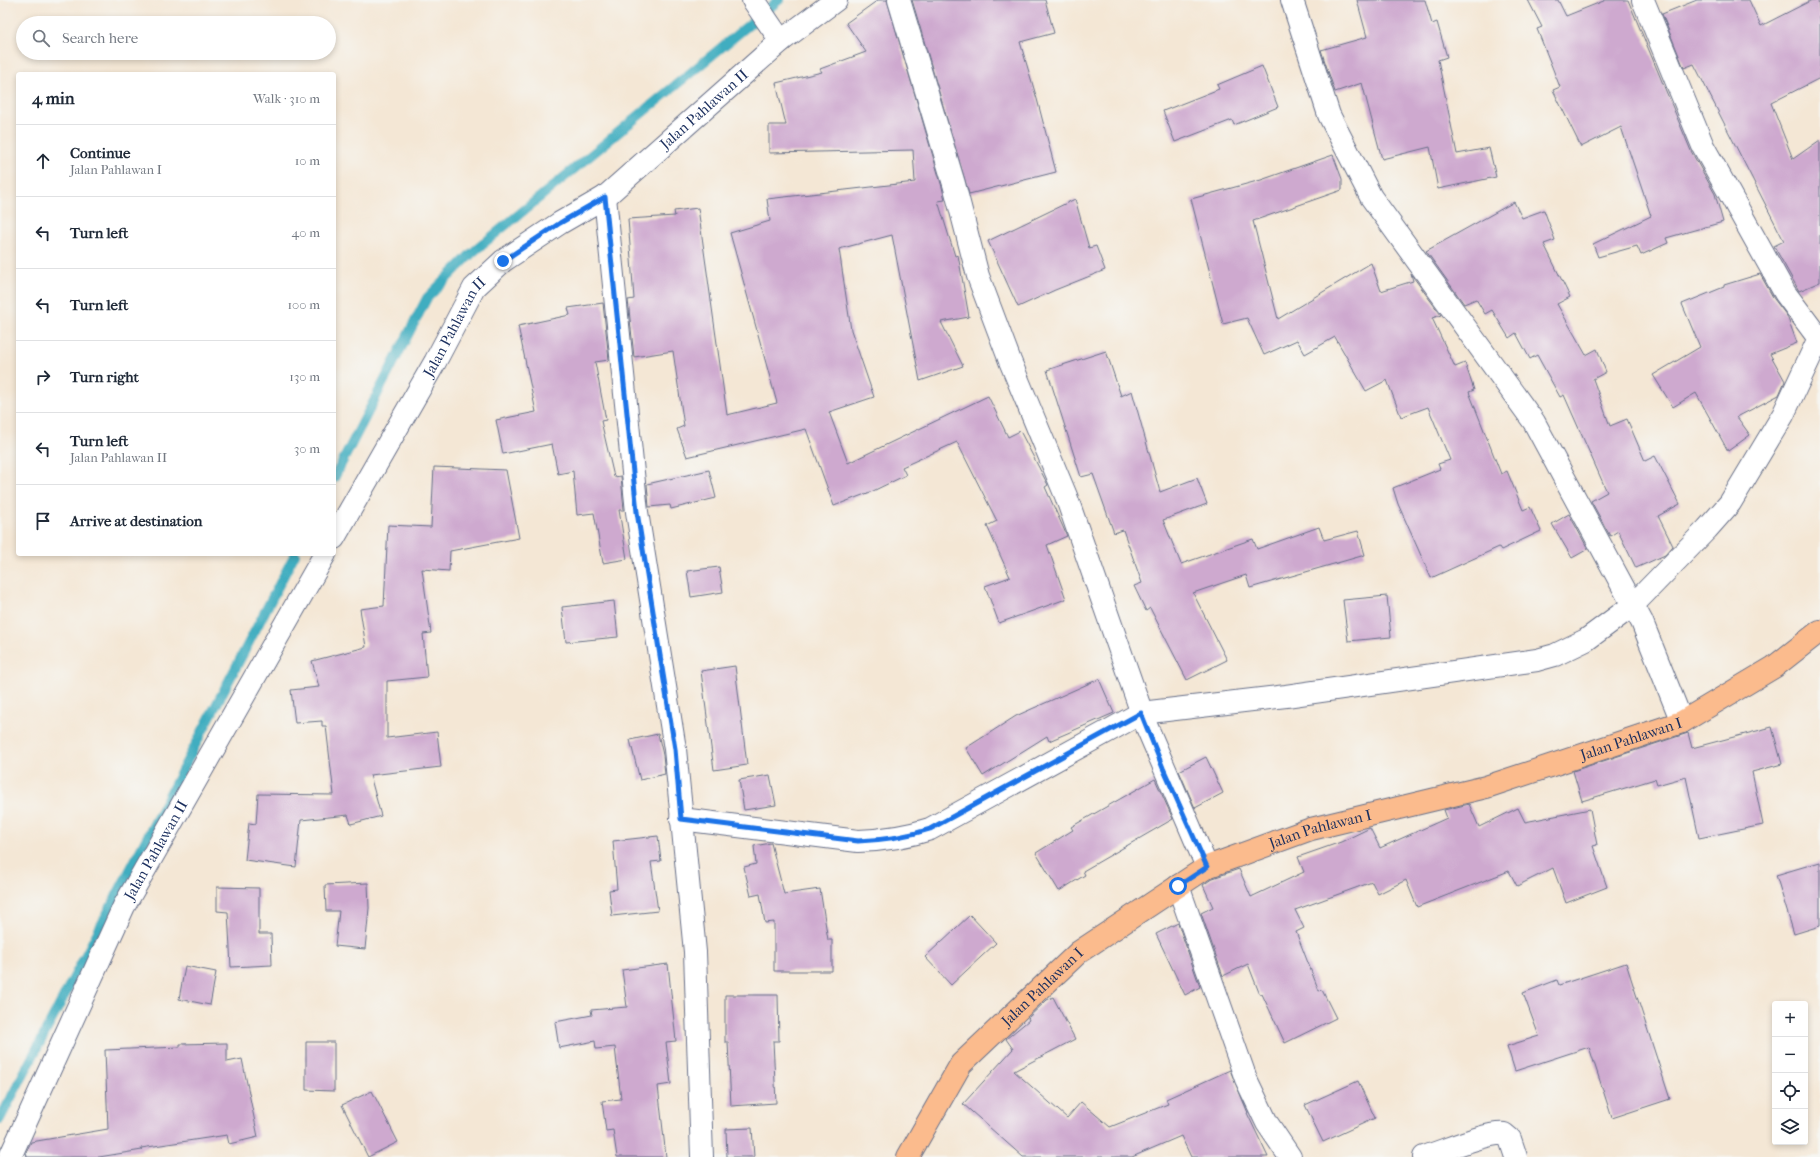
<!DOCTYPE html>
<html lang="en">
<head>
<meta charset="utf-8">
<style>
	body { margin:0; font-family:"IM FELL French Canon",serif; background:#f2f2f3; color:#1f2937 }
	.controls { position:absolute; right:12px; bottom:12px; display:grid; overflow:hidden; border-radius:4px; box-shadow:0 2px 6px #0003 }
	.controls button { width:36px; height:36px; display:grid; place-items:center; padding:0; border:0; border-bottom:1px solid #e0e1e3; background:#fff; color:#1f2937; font:20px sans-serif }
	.stop { position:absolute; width:12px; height:12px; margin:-9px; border:3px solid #1a73e8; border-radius:50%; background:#fff }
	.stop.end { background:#1a73e8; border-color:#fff; box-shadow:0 1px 4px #0008 }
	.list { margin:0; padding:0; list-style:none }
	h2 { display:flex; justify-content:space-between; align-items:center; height:52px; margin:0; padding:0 16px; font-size:17px }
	h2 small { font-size:13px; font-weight:400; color:#747a83 }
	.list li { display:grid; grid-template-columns:26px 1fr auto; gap:12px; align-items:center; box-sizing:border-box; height:72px; padding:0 16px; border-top:1px solid #e0e1e3 }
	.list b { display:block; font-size:15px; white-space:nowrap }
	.list p { margin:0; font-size:13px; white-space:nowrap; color:#747a83 }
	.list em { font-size:13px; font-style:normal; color:#747a83 }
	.icon { flex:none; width:22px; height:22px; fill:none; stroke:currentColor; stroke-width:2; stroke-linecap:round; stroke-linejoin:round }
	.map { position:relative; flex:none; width:1820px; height:1157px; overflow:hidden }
	.search { position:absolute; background:#fff; box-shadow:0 2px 6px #0003; left:16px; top:16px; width:320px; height:44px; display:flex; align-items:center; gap:10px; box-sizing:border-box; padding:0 14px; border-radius:22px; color:#747a83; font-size:15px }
	.panel { position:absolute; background:#fff; box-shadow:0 2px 6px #0003; left:16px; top:72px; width:320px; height:484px; border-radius:4px }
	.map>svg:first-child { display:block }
</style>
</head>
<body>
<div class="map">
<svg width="1820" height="1157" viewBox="0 0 1820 1157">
	<rect width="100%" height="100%" fill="#f6f6f2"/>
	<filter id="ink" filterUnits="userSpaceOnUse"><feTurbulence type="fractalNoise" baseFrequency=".025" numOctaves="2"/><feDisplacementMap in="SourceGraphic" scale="8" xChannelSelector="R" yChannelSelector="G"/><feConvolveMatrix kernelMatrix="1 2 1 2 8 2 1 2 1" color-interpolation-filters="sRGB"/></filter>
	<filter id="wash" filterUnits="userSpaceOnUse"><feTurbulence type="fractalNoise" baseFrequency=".012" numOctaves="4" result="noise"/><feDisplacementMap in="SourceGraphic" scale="16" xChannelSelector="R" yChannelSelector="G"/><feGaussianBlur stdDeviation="0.9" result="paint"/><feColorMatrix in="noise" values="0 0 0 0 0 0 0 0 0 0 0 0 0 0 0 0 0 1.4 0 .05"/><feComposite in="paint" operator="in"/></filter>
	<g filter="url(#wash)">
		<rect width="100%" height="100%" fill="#f4e7d5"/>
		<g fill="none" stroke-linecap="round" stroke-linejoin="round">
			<path stroke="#41adc0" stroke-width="10" d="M 334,478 L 427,298 L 472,253 L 779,0
				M 0,1119 L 295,554"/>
		</g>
		<g id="blocks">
			<path fill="#cea9cf" d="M 878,0 L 887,0 L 942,187 L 945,200 L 938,201 L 955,256 L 958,255 L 969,317 L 941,322 L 963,366 L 920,381 L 892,235 L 839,249 L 851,330 L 874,397 L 829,412 L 848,463 L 988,396 L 1008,437 L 1020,431 L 1048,485 L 1045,487 L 1067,536 L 1047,545 L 1066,599 L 999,623 L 985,586 L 1010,577 L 987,526 L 997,521 L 957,442 L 902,467 L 906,475 L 873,491 L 834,506 L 806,429 L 687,457 L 677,429 L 684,426 L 673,351 L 634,357 L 628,300 L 634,299 L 628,219 L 675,216 L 674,211 L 698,208 L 727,415 L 777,403 L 730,233 L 770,221 L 767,199 L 915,182 L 913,150 L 769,153 L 769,125 L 786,125 L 776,83 L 822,72 L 820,69 L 866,52 L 846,23 Z
				M 912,0 L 1045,0 L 1054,33 L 1020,42 L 1037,99 L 1056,172 L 969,194 Z
				M 1357,0 L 1425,0 L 1432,24 L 1437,22 L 1447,57 L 1438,60 L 1457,154 L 1489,148 L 1496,177 L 1438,189 L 1430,147 L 1382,159 L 1362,83 L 1335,92 L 1321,50 L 1367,37 Z
				M 1528,0 L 1558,0 L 1566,16 L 1606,0 L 1628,0 L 1691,151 L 1715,194 L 1723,222 L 1666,238 L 1668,243 L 1641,255 L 1637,246 L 1598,257 L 1593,244 L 1651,216 L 1621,127 L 1581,147 L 1553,90 L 1560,87 L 1537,29 L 1542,27 Z
				M 1697,0 L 1749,0 L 1761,26 L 1812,0 L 1818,0 L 1820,17 L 1820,78 L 1771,103 L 1793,159 L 1820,140 L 1820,282 L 1799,291 L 1774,246 L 1784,241 L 1694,64 L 1684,68 L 1662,14 Z
				M 1262,66 L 1278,107 L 1234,125 L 1232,120 L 1175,142 L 1163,111 L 1219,89 L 1217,85 Z
				M 1333,155 L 1342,179 L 1342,190 L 1253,221 L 1278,319 L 1371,263 L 1381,291 L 1413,281 L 1411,274 L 1441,315 L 1432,318 L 1455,367 L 1465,363 L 1474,390 L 1469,392 L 1501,474 L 1507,471 L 1523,510 L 1530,507 L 1541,531 L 1501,550 L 1499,547 L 1431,578 L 1398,504 L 1393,488 L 1440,469 L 1438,464 L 1450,460 L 1428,407 L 1401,417 L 1387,380 L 1366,391 L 1335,337 L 1305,354 L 1297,340 L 1264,355 L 1247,318 L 1223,324 L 1191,199 L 1261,180 Z
				M 1075,199 L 1089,248 L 1096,246 L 1105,270 L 1055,290 L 1018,307 L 988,241 Z
				M 1514,202 L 1522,218 L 1544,210 L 1555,240 L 1544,244 L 1570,297 L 1557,304 L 1586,355 L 1597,349 L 1606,372 L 1593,379 L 1610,426 L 1627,419 L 1645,461 L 1655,456 L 1680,504 L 1658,516 L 1673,546 L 1665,555 L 1636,568 L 1618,531 L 1610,536 L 1591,501 L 1607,492 L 1564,395 L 1560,397 L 1537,355 L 1530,359 L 1516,333 L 1509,338 L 1492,310 L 1485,314 L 1476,299 L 1464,304 L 1426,251 Z
				M 1760,274 L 1774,299 L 1787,316 L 1797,343 L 1770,354 L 1785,381 L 1779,395 L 1737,417 L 1750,435 L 1728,451 L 1696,393 L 1673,407 L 1653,375 L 1700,347 L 1682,304 L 1724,287 L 1724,285 Z
				M 603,303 L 609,360 L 595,362 L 606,420 L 601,421 L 614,477 L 621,476 L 624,510 L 619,510 L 627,559 L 603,563 L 594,513 L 577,515 L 573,471 L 558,474 L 552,444 L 503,454 L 496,420 L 536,412 L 518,326 L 570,315 L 568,308 Z
				M 1106,351 L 1121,396 L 1132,391 L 1160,492 L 1197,478 L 1207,504 L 1163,520 L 1181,564 L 1253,539 L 1257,549 L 1319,527 L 1324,540 L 1358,531 L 1365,555 L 1250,588 L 1246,575 L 1193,593 L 1227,660 L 1187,680 L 1150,608 L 1146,611 L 1134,586 L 1142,583 L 1123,530 L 1114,533 L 1093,474 L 1081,477 L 1047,370 Z
				M 434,467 L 506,470 L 519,538 L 450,551 L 449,571 L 422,569 L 431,633 L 423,634 L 427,677 L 387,681 L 387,738 L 437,732 L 441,767 L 370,775 L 381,816 L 351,824 L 348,815 L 301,820 L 296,867 L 245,860 L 249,823 L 256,824 L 258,794 L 334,795 L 326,726 L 322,726 L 322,721 L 295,723 L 291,690 L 319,687 L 312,661 L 366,647 L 360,609 L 384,606 L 388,525 L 431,527 Z
				M 709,470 L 716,498 L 671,509 L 670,505 L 649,507 L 647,484 Z
				M 1569,514 L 1588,549 L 1572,558 L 1552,524 Z
				M 719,567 L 723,592 L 691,597 L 687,571 Z
				M 1387,596 L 1391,637 L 1348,641 L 1343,600 Z
				M 614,601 L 618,637 L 566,642 L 562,607 Z
				M 735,666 L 747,765 L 714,770 L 701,671 Z
				M 1099,679 L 1114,713 L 1049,741 L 1047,736 L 983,776 L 966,748 L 1016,716 Z
				M 1772,727 L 1782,764 L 1752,772 L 1763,825 L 1699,838 L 1686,777 L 1657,785 L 1655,779 L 1582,801 L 1573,771 L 1688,733 L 1692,748 Z
				M 658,734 L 663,755 L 665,774 L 640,780 L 630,740 Z
				M 1206,757 L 1223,793 L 1195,808 L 1179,771 Z
				M 770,775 L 776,805 L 744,810 L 739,780 Z
				M 1155,779 L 1173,819 L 1083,871 L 1085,875 L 1059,891 L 1036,853 L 1073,830 L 1071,827 Z
				M 1469,804 L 1479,827 L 1518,808 L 1525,822 L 1590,809 L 1597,845 L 1593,846 L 1607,887 L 1566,903 L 1553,868 L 1517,886 L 1509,871 L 1417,907 L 1406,880 L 1378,894 L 1372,882 L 1295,910 L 1304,928 L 1296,932 L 1319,991 L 1322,990 L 1336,1018 L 1285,1043 L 1262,994 L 1260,995 L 1248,964 L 1223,976 L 1201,913 L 1213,907 L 1203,885 L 1213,878 L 1239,869 L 1251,897 L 1304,872 L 1298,857 L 1341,842 L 1370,828 L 1380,848 L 1447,818 L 1444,810 Z
				M 658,836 L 661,861 L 651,862 L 658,911 L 612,916 L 609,890 L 617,889 L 613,841 Z
				M 771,843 L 784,894 L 820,889 L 828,940 L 832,940 L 832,971 L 774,971 L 774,922 L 765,923 L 760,894 L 751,896 L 744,867 L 756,864 L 754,846 Z
				M 1820,862 L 1820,926 L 1794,934 L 1776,875 Z
				M 368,883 L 369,908 L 365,949 L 335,946 L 339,911 L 326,911 L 325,885 Z
				M 217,887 L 259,888 L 259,934 L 271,934 L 272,965 L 231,967 L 228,912 L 217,911 Z
				M 970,915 L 996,943 L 951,985 L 925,957 Z
				M 1178,923 L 1200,987 L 1185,995 L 1156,934 Z
				M 1626,963 L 1670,1099 L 1612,1118 L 1589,1047 L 1515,1071 L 1507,1046 L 1539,1036 L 1523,993 L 1557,980 L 1559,985 Z
				M 668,964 L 676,1041 L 666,1042 L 671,1084 L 658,1086 L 666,1157 L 617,1157 L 613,1130 L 606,1131 L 602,1101 L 621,1099 L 615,1047 L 596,1049 L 595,1041 L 559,1048 L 555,1022 L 592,1015 L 591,1010 L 627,1007 L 622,970 Z
				M 185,966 L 216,972 L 210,1005 L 179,999 Z
				M 725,995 L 778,995 L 779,1041 L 773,1041 L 776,1103 L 731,1106 L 728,1042 L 725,1042 Z
				M 1053,997 L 1075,1039 L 1014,1071 L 1067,1118 L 1081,1102 L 1110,1127 L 1168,1104 L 1166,1099 L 1230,1070 L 1248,1113 L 1247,1113 L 1268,1157 L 1191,1157 L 1181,1136 L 1132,1157 L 1023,1157 L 963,1104 L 1013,1049 L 1006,1039 L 1029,1020 L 1028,1018 L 1047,1000 Z
				M 306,1042 L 334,1042 L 334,1091 L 306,1090 Z
				M 227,1043 L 227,1062 L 242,1059 L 258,1137 L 229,1144 L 227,1135 L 141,1148 L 142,1150 L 99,1157 L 27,1157 L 26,1152 L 31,1142 L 108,1129 L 105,1050 L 180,1047 L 180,1044 Z
				M 1358,1081 L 1375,1118 L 1323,1142 L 1305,1105 Z
				M 372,1091 L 398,1142 L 368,1157 L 342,1105 Z
				M 752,1128 L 754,1157 L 727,1157 L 726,1129 Z"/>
		</g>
	</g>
	<g filter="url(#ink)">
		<use href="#blocks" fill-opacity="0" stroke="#676f88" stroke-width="1"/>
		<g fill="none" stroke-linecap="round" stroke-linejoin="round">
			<defs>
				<g id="minor">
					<path d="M 753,0 L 781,41"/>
					<path d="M 899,0 L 954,184 L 978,276 L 1010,361 L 1066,496 L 1146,725 L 1207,867"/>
					<path d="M 1292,0 L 1329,115 L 1371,197 L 1534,422 L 1642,622 L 1682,722"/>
					<path d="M 1643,0 L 1703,146 L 1785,293 L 1820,340"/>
					<path d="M 605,197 L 637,512 L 675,749 L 695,952 L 702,1157"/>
					<path id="s1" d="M 334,538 L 435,362 L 474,288 L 503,261 L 560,223 L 605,197 L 781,41 L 836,0"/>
					<path d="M 681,819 L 858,841 C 884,840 906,837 930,829 L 1141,713 L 1286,696 L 1537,660 L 1555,655 L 1586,640 L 1632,606 L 1707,529 L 1730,503 L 1783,415 L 1820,336"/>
					<path d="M 1178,886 L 1246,1079 L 1267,1123 L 1290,1157"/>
					<path id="s2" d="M 10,1157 L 124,906 L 325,554"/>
					<path d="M 1424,1157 C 1443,1151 1487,1132 1504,1134 L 1510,1139 L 1516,1157"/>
				</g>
				<g id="major">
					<path id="s3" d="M 908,1157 L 961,1064 L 1079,952 L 1207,867 L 1311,829 L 1486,787 L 1682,722 L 1774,667 L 1820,631"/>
				</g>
			</defs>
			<use href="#minor" stroke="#676f88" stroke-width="24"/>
			<use href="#major" stroke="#676f88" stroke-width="24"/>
			<use href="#minor" stroke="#fff" stroke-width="22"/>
			<use href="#major" stroke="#fbbb8d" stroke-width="22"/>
		</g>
	</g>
	<g fill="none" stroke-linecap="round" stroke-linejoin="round" filter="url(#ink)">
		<path stroke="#1a73e8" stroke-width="5" d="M 503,261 L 560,223 L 605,197 L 637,512 L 675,749 L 681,819 L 858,841 C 884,840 906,837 930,829 L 1141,713 L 1163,768 L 1207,867 L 1178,886"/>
	</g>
	<g text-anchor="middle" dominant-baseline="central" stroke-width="3" stroke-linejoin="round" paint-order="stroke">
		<g font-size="15" fill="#1b2f5e" stroke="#f6f6f2">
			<text stroke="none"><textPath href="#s1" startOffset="579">Jalan Pahlawan II</textPath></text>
			<text stroke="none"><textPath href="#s1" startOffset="243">Jalan Pahlawan II</textPath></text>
			<text stroke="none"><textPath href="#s3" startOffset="867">Jalan Pahlawan I</textPath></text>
			<text stroke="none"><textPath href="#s3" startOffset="543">Jalan Pahlawan I</textPath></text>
			<text stroke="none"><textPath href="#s2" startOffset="340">Jalan Pahlawan II</textPath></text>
			<text stroke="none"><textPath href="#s3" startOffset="219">Jalan Pahlawan I</textPath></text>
		</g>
	</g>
</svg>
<div class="controls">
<button>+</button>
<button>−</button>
<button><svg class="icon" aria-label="locate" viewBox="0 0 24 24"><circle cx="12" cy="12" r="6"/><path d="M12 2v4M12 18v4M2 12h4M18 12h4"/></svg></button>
<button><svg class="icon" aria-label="layers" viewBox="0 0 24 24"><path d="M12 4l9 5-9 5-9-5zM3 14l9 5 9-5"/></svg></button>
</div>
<div class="stop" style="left:1178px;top:886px"></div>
<div class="stop end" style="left:503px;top:261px"></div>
<div class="search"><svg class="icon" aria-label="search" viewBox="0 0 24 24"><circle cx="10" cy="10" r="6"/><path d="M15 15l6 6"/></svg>Search here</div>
<section class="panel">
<h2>4 min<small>Walk · 310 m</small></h2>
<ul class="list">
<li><svg class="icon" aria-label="ahead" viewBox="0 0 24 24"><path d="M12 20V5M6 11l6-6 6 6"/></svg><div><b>Continue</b><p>Jalan Pahlawan I</p></div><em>10 m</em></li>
<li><svg class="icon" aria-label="left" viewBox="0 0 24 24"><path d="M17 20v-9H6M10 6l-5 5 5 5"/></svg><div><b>Turn left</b></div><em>40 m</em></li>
<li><svg class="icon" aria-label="left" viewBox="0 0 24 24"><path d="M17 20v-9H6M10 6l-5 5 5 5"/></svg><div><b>Turn left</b></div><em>100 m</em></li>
<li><svg class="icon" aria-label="right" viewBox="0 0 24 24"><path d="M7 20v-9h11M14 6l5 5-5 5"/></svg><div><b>Turn right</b></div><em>130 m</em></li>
<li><svg class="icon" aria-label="left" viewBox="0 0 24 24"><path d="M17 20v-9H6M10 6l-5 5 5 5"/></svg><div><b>Turn left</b><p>Jalan Pahlawan II</p></div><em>30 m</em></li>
<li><svg class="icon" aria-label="arrive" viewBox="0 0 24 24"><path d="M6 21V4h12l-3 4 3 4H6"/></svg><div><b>Arrive at destination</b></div></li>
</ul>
</section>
</div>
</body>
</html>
